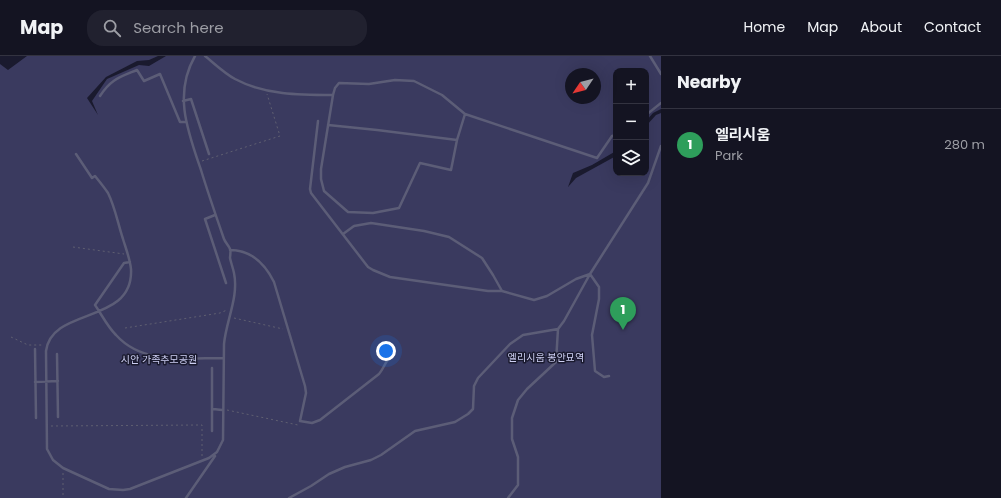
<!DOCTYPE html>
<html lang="en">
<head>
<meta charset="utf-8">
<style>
	body { margin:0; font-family:Poppins,"Noto Sans KR",sans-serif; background:#21212f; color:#f1f3f6 }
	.controls { position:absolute; right:12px; top:12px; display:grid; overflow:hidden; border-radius:8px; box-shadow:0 4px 16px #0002 }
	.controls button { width:36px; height:36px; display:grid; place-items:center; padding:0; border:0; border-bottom:1px solid #333340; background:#141422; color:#f1f3f6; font:20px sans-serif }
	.compass { position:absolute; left:565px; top:12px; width:36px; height:36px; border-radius:50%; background:#141422; box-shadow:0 4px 16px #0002; rotate:235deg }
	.you { position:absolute; left:386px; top:295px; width:14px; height:14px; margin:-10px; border:3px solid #fff; border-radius:50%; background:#1a73e8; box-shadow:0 0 0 6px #1a73e833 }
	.badge { display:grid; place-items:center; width:26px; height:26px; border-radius:50%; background:#b45309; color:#fff; font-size:13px; font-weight:700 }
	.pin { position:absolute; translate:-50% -33px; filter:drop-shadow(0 1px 2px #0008) }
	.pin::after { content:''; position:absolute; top:21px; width:14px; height:12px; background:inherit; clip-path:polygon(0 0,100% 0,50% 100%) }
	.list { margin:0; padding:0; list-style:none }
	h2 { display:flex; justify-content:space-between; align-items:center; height:52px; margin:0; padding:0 16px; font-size:17px }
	h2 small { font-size:13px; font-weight:400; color:#9d9ea5 }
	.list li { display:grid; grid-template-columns:26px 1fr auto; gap:12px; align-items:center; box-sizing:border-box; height:72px; padding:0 16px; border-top:1px solid #333340 }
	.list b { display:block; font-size:15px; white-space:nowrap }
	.list p { margin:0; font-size:13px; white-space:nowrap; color:#9d9ea5 }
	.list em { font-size:13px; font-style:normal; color:#9d9ea5 }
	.icon { flex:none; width:22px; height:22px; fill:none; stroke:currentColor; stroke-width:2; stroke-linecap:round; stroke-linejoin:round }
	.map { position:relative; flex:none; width:661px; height:442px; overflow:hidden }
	header { display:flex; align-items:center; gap:24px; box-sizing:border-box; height:56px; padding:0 20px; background:#141422; border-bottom:1px solid #333340 }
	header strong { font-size:19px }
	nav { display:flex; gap:22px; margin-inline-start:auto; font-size:14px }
	.search { width:280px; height:36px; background:#21212f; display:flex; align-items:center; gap:10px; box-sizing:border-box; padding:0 14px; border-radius:16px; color:#9d9ea5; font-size:15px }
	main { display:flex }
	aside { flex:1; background:#141422 }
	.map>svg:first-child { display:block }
</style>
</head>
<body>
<header>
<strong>Map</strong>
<div class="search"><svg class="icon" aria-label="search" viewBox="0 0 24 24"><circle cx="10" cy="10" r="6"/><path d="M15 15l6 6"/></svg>Search here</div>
<nav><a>Home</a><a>Map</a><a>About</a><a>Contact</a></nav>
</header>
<main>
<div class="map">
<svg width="661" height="442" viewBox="0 0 661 442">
	<rect width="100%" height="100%" fill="#1a1a2e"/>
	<path fill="#3a3a5f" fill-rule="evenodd" d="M 27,0 L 158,0 L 149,4 L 137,5 L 106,21 L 87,42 L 98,59 L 92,45 L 107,23 L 139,9 L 149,10 L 166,0 L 661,0 L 661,53 L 653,57 L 646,65 L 646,15 L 616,15 L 616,95 L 592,109 L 573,117 L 568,131 L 576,122 L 616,100 L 616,117 L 646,117 L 646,70 L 656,59 L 661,57 L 661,442 L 0,442 L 0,8 L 8,14 ZM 571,18 L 595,18 L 595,42 L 571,42 Z"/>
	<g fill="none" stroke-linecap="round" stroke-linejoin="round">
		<path stroke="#5f5f71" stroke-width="1" stroke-dasharray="2 3" stroke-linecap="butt" d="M 202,105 L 280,80 L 267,38
			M 73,191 L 124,198
			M 234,262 L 283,273
			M 125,272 L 220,257 L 227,254
			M 11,281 L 28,289 L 44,289
			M 227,354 L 298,369
			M 51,370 L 202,369 L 202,401
			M 63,417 L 63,442"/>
		<path stroke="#5c5d77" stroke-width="2.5" d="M 205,0 C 215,8 224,17 235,23 C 265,39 299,39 333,39
			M 650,0 L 661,18
			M 100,40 C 111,23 120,21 137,14 L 144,25 L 160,18 L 180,66 L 186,66
			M 183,45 L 191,43 L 209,98
			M 465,58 L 442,39 L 414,25 L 395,24 L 369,28 L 339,27 L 335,32 L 333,39 L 321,113 L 321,123 L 324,135 L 348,156 L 373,157 L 399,152 L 420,107 L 451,114 L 457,84 L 465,58 L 597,102 L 612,80 L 616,79
			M 646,59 L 661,47
			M 318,65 L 310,133 L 311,137 L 368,211 L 373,214 L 390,221 L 488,235 L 502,235 L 534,244 L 547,240 L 576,223 L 590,218 L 599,231 L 599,243 L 592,279 L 595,315 L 604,321 L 609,320
			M 328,69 L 377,74 L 457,84
			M 76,98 L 92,122 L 95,120 C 99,125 104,131 108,137 C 115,151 118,168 123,183 C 126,193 130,203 131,213 C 134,269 52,250 46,295 L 47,393 L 53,404 L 63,412 L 109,433 L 123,434 L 130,433 L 209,402 L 217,396 L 223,384 L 224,288 C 226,265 239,241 234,217 C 233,212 231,207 230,202 C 230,200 231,196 230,193 C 229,190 225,186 224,183 C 216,160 208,137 201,114 C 188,76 173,38 195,0
			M 215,159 L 205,163 L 226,227
			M 343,178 L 354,170 L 371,167 L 424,175 L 449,181 L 482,202 L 493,219 L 502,235
			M 230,194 C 251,194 265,208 274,226 L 305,330 L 306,337 L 300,365 L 312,367 L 320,364 L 379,318 C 385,311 385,304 393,299
			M 130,206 L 124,207 L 95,249 C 102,259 107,270 116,279 C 143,309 186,302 223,302
			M 35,293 L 36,362
			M 57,298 L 58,361
			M 35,326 L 58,325
			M 213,353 L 222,354
			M 212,375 L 212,312
			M 186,442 L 215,400
			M 289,442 L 311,430 L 329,418 L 345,411 L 371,404 L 381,399 L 415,375 L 455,366 L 468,358 L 473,353 L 474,330 L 478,322 L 510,288 L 523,279 L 558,273 L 564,265 L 590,218 L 648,127 L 661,90
			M 508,442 L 518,429 L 518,401 L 512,383 L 512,362 L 518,344 L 527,333 L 556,306 L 558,273"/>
	</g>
	<g text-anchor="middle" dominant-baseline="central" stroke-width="3" stroke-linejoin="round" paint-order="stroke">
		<g font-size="10" fill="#cdcff2" stroke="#1a1a2e">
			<text x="546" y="301">엘리시움 봉안묘역</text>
			<text x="159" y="303">시안 가족추모공원</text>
		</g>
	</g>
</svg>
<div class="controls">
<button>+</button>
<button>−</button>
<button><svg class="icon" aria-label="layers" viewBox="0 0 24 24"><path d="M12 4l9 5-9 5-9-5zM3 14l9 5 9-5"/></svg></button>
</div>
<svg class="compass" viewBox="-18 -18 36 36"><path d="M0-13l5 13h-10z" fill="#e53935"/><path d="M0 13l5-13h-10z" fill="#9d9ea5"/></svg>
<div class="you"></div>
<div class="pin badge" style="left:623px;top:274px;background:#2e9e5b">1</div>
</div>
<aside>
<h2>Nearby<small></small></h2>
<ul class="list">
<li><span class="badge" style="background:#2e9e5b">1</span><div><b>엘리시움</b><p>Park</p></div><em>280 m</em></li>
</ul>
</aside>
</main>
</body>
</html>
